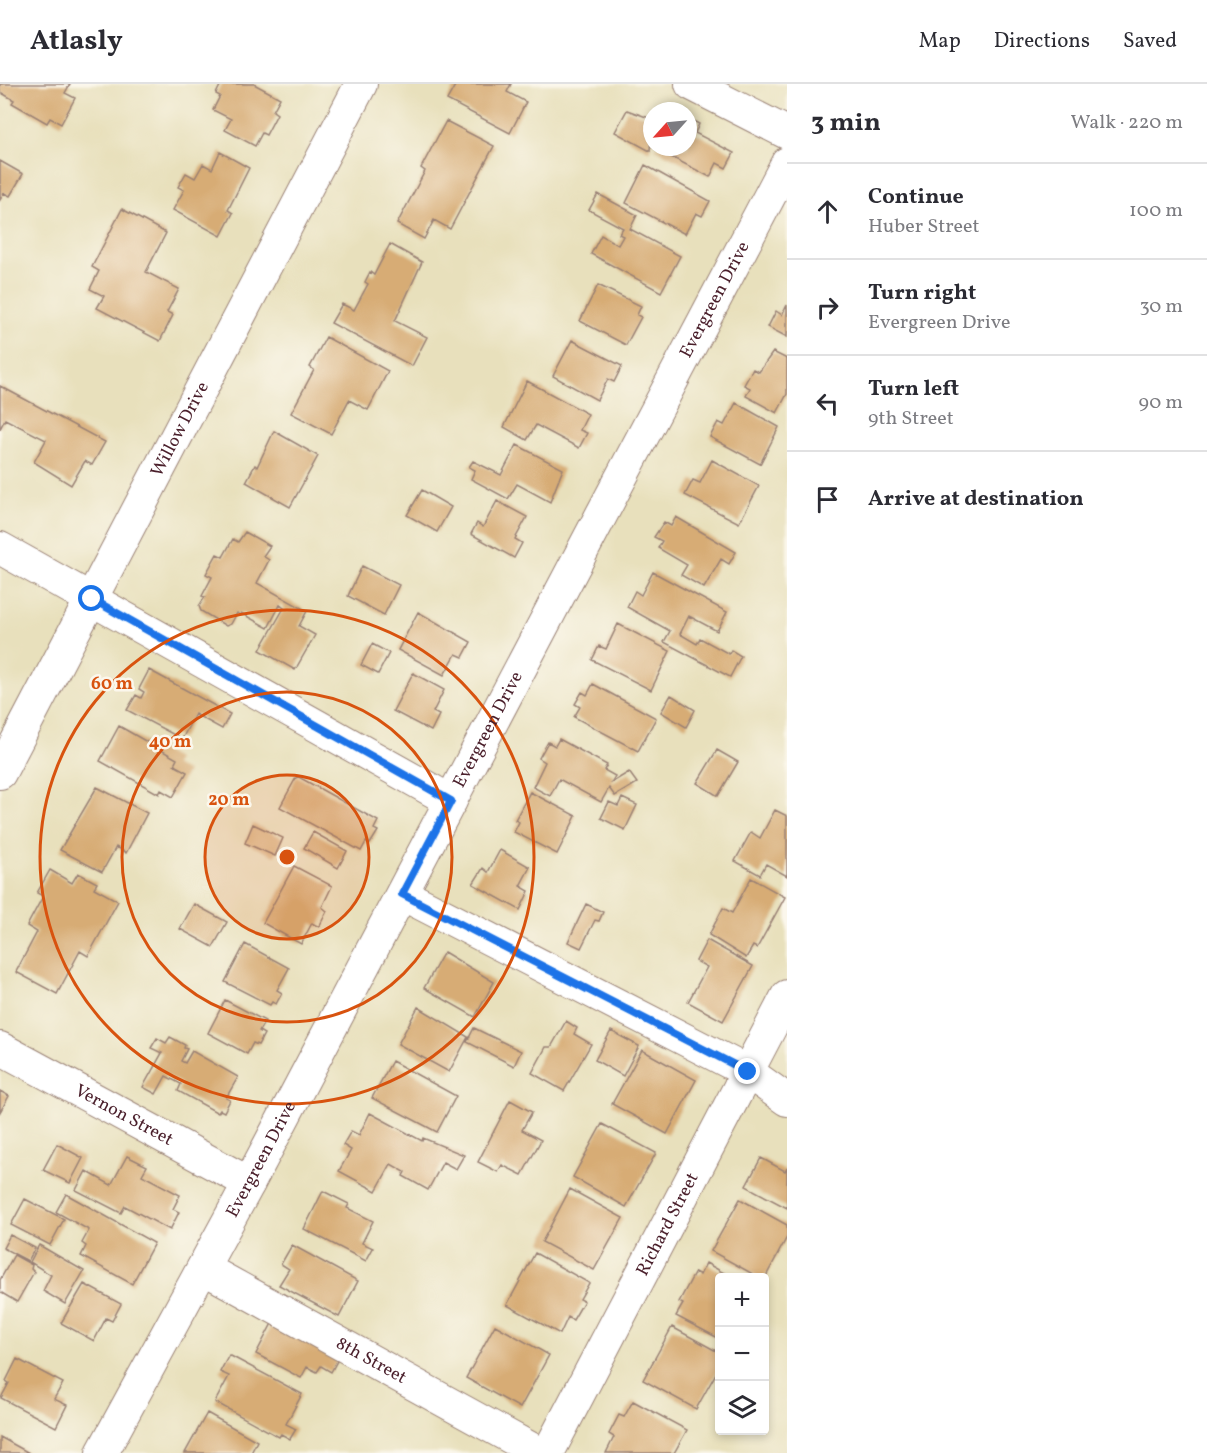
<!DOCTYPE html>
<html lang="en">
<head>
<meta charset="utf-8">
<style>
	body { margin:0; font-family:Vollkorn,serif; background:#f2f2f3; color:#2b2b33 }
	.controls { position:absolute; right:18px; bottom:18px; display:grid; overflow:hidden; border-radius:6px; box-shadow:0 3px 9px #0003 }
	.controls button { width:54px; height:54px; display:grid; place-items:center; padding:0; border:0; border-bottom:2px solid #e1e1e2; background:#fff; color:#2b2b33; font:30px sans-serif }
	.compass { position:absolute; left:643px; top:18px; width:54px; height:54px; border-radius:50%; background:#fff; box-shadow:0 3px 9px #0003; rotate:243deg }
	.stop { position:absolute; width:18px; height:18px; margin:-14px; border:4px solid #1a73e8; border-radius:50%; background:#fff }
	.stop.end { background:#1a73e8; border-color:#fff; box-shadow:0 2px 6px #0008 }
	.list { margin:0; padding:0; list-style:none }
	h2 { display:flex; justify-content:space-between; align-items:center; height:78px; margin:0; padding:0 24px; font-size:26px }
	h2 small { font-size:20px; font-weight:400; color:#7c7c81 }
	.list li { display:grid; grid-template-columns:39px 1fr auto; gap:18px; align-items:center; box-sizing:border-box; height:96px; padding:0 24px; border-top:2px solid #e1e1e2 }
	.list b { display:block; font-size:22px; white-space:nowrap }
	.list p { margin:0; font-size:20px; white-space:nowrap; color:#7c7c81 }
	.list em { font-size:20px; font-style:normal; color:#7c7c81 }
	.icon { flex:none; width:33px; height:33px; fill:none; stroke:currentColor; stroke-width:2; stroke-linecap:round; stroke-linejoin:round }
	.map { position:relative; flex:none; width:787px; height:1369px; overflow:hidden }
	header { display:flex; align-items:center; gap:36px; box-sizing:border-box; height:84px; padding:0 30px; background:#fff; border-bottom:2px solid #e1e1e2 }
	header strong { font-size:28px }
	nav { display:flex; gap:33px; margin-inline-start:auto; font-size:21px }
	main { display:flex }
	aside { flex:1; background:#fff }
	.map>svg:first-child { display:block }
</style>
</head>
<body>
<header>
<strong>Atlasly</strong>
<nav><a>Map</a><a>Directions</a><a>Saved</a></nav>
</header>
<main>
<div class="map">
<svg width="787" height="1369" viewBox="0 0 787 1369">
	<rect width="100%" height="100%" fill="#fbf7ec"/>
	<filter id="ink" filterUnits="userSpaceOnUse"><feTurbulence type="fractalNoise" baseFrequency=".0167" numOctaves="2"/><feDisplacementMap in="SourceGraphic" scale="12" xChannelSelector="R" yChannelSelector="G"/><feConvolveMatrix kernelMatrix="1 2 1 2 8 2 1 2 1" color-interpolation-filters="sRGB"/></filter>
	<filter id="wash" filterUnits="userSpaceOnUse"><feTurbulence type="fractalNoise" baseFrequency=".008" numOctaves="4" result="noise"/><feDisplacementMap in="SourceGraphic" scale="24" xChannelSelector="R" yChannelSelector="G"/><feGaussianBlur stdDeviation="1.35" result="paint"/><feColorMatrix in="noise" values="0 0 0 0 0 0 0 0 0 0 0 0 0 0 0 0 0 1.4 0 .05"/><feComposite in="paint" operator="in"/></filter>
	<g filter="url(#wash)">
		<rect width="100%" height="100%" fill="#e8e0bc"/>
		<g id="blocks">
			<path fill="#d7ac74" d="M 0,0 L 70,0 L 65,9 L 75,14 L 61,40 L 50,34 L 47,39 L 12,19 L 14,16 L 0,8 Z
				M 221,0 L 254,0 L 280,14 L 273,27 L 277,30 L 266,51 L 262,49 L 255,62 L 225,46 L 231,35 L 213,26 L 220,12 L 216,10 Z
				M 456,0 L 511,0 L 507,8 L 526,18 L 510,49 L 447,16 Z
				M 627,26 L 652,35 L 650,67 L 615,48 Z
				M 688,34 L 699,40 L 695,49 L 734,69 L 726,84 L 717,79 L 710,93 L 652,63 L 688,63 Z
				M 446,37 L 494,62 L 450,145 L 434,136 L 424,155 L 397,140 L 425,87 L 421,84 Z
				M 220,68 L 249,84 L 228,126 L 233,129 L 221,152 L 173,126 L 184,106 L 178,103 L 186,89 L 195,94 L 203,80 L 212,85 Z
				M 0,77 L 23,90 L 10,112 L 4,109 L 0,116 Z
				M 645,81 L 710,117 L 702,132 L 696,129 L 685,150 L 626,119 Z
				M 598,110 L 637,131 L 630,145 L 680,172 L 661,208 L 591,170 L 601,151 L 618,161 L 623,152 L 619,150 L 623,144 L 589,126 Z
				M 122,125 L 166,149 L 146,188 L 179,205 L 167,228 L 173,231 L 160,257 L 97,224 L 104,212 L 90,205 L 99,187 L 92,183 Z
				M 390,160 L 422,178 L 395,237 L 427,253 L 412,282 L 331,239 L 342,220 L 354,226 L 368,200 L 365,198 L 370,188 L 374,191 Z
				M 598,201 L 641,222 L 637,231 L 641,233 L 626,261 L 580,237 Z
				M 787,221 L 787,253 L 768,243 L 776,227 L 782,231 Z
				M 326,253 L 388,287 L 368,326 L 349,316 L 331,350 L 291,329 L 314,286 L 310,283 Z
				M 572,256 L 622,282 L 614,298 L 608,295 L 597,316 L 553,292 Z
				M 773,268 L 787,275 L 787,310 L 777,329 L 746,312 L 750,304 L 744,301 L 753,285 L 759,288 Z
				M 527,297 L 588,330 L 580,346 L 587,349 L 579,364 L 536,341 L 527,356 L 504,343 Z
				M 0,302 L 105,358 L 92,381 L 85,377 L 71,401 L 34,378 L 46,356 L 5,335 L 0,345 Z
				M 736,319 L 779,343 L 760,380 L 710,353 L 718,338 L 724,341 Z
				M 274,347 L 318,372 L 290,423 L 246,398 L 255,381 L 257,383 Z
				M 517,361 L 563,385 L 550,418 L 517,400 L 508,415 L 471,395 L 475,386 L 469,383 L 473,377 L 501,391 Z
				M 712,376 L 759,402 L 739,439 L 685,411 L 693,396 L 700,399 Z
				M 422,406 L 451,423 L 437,448 L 407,431 Z
				M 497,417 L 527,433 L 515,455 L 522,459 L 514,474 L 471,450 L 477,439 L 483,443 Z
				M 676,433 L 736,468 L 729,480 L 721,475 L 704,504 L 681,491 L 687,481 L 658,464 L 662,457 L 654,453 L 664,438 L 671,442 Z
				M 245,448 L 270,462 L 263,472 L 269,476 L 257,499 L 307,527 L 299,542 L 315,551 L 295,586 L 260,566 L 284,524 L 280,521 L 268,544 L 241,529 L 240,531 L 237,529 L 231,540 L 226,542 L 201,527 L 199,522 L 205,513 L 202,512 L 212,493 L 206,490 L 217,470 L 223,473 L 233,455 L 238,458 Z
				M 362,482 L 399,501 L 384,531 L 348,512 Z
				M 653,488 L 727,528 L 717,547 L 689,532 L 680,550 L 697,560 L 700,554 L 729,570 L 731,566 L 741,572 L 730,593 L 664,558 L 670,547 L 627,523 L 635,507 L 641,511 Z
				M 418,528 L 471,558 L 463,573 L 456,570 L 444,591 L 398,566 Z
				M 618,540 L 670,567 L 651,606 L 592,576 L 599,562 L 606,565 Z
				M 372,560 L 389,569 L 378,590 L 361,581 Z
				M 149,586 L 230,630 L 222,645 L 195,630 L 182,655 L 127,626 L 136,611 L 141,614 L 144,608 L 139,605 Z
				M 413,589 L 444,606 L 433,628 L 439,631 L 431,647 L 393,627 Z
				M 593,600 L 656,634 L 638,667 L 574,633 L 580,623 L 575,620 L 582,608 L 587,611 Z
				M 671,611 L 695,626 L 686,643 L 661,628 Z
				M 119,642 L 177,675 L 174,681 L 187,688 L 173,713 L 161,706 L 159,710 L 100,677 Z
				M 559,655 L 607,681 L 604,686 L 615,692 L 611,699 L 629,688 L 637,699 L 615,712 L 609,704 L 601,718 L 559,695 L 550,712 L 533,703 L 545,678 L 539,674 L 548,658 L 555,662 Z
				M 717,666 L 738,678 L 718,712 L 697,699 Z
				M 297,692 L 378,737 L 374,745 L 378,747 L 370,760 L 366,758 L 361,767 L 280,723 Z
				M 97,703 L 147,729 L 126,769 L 116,763 L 102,788 L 60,766 Z
				M 530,708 L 576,732 L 557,770 L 514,748 L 519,738 L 515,736 Z
				M 622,714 L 637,721 L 625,746 L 601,734 L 609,718 L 618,722 Z
				M 775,726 L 787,732 L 787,792 L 766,780 L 760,791 L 735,777 L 751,748 L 760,754 Z
				M 253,740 L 283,754 L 275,772 L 245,759 Z
				M 313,748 L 347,767 L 338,784 L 304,764 Z
				M 500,766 L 530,783 L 520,802 L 529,807 L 520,826 L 473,800 L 483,784 L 488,788 Z
				M 294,782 L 332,802 L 322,823 L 327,827 L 319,843 L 312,839 L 301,860 L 263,839 Z
				M 50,786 L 72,799 L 78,789 L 97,799 L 94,804 L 118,817 L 88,872 L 80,867 L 57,910 L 16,888 L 37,848 L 27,842 L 43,812 L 37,809 Z
				M 751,794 L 785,813 L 757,864 L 753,862 L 746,874 L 709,851 L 723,824 L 732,829 Z
				M 194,820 L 227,838 L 213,863 L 180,845 Z
				M 586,820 L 603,828 L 599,837 L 595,836 L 581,864 L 568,858 Z
				M 707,856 L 753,882 L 723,937 L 688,918 L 707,883 L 696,877 Z
				M 245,860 L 289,884 L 277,906 L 282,909 L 276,920 L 272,918 L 270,921 L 225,898 Z
				M 444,868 L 494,898 L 475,933 L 424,904 Z
				M 225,916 L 265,937 L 259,947 L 264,950 L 258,961 L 253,959 L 247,970 L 208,949 Z
				M 418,923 L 468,953 L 449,988 L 398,960 Z
				M 566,937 L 577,944 L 574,950 L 591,960 L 564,1007 L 532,989 L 546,963 L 551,963 Z
				M 474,944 L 521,967 L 514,982 L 467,958 Z
				M 611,947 L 639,962 L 623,992 L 595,976 Z
				M 170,953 L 185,961 L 184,964 L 187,965 L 181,977 L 185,979 L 192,967 L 238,993 L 226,1014 L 230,1016 L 224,1028 L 220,1026 L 218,1029 L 178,1007 L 181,1000 L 166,992 L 156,1010 L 143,1003 L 162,969 L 151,964 L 157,954 L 166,959 Z
				M 642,966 L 696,996 L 667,1050 L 612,1020 Z
				M 392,977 L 456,1012 L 437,1048 L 372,1014 Z
				M 0,1007 L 9,1012 L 0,1028 Z
				M 510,1016 L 532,1028 L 522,1046 L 541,1056 L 522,1091 L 502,1081 L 498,1088 L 478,1078 Z
				M 370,1029 L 422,1057 L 423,1054 L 464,1071 L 456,1085 L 443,1078 L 428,1106 L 403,1092 L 405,1088 L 391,1080 L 376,1107 L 339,1087 L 351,1066 L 343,1061 L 351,1047 L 359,1051 Z
				M 602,1040 L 656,1069 L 626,1123 L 573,1093 Z
				M 57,1060 L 83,1074 L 70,1099 L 43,1086 Z
				M 127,1072 L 147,1082 L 142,1091 L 180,1111 L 173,1125 L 179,1128 L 170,1146 L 125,1122 L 121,1129 L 76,1106 L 86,1087 L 111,1101 Z
				M 761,1074 L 785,1087 L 787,1083 L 787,1124 L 746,1102 Z
				M 570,1105 L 623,1134 L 594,1186 L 542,1158 Z
				M 323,1107 L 349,1120 L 347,1124 L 373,1137 L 362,1159 L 373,1164 L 366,1177 L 304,1145 Z
				M 66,1110 L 154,1159 L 132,1200 L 81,1172 L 86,1162 L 82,1159 L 89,1146 L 56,1128 Z
				M 25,1115 L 64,1135 L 50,1161 L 11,1141 Z
				M 740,1115 L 787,1141 L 787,1153 L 765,1194 L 760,1194 L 711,1167 Z
				M 10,1151 L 35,1164 L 28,1177 L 3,1164 Z
				M 39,1161 L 84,1187 L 65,1220 L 43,1207 L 51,1191 L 30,1178 Z
				M 292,1161 L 358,1197 L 339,1233 L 279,1201 L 289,1185 L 281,1180 Z
				M 535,1169 L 589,1199 L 580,1215 L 584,1217 L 573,1236 L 568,1233 L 560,1250 L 507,1221 Z
				M 14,1171 L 32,1181 L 31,1185 L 34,1188 L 17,1218 L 0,1208 L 0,1196 Z
				M 706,1179 L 733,1194 L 720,1194 L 720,1255 L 676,1232 L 683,1220 L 679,1218 L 695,1188 L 700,1191 Z
				M 84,1200 L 121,1220 L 112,1237 L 106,1234 L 94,1257 L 61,1239 Z
				M 278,1228 L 344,1264 L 331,1288 L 321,1282 L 317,1288 L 307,1283 L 301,1294 L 256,1270 Z
				M 495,1241 L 549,1271 L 520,1324 L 466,1294 Z
				M 672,1243 L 720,1269 L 720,1282 L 696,1325 L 643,1296 Z
				M 229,1271 L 302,1310 L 286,1340 L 296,1345 L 290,1355 L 281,1350 L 279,1353 L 215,1318 L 229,1292 L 220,1288 Z
				M 17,1275 L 63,1299 L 54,1315 L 67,1321 L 56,1343 L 1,1314 L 9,1299 L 6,1297 Z
				M 633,1317 L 687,1346 L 674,1369 L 606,1369 L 614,1353 L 609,1350 L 619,1331 L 624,1333 Z
				M 207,1329 L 257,1357 L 251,1369 L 185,1369 Z
				M 0,1353 L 29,1369 L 0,1369 Z"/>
		</g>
	</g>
	<g filter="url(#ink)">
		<use href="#blocks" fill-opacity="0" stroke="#998074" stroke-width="1.5"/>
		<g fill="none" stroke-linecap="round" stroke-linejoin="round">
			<defs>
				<g id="minor">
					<path d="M 691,0 L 787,49"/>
					<path d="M 0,464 L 451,717"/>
					<path id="s1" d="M 0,689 L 361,0"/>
					<path d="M 402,810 L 748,988 L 787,1016"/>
					<path id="s2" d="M 0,964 L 249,1099"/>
					<path id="s3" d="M 203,1184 L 539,1369"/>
					<path id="s4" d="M 102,1369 L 249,1099 L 787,79"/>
					<path id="s5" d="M 548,1369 L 787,912"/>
				</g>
			</defs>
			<use href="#minor" stroke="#998074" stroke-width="34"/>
			<use href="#minor" stroke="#fff" stroke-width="32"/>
		</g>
	</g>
	<g fill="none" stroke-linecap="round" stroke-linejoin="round" filter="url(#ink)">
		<path stroke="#1a73e8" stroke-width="8" d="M 92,515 L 451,717 L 402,810 L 748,988"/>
	</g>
	<circle cx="287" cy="773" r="82" fill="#d8530f" fill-opacity=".12"/>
	<g fill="none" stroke="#d8530f" stroke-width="3">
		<circle cx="287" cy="773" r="82"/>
		<circle cx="287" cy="773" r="165"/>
		<circle cx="287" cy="773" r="247"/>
	</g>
	<g text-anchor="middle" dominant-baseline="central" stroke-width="5" stroke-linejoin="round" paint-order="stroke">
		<g font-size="18" fill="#4a1f2b" stroke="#fbf7ec">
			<text stroke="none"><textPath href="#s4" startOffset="1306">Evergreen Drive</textPath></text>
			<text stroke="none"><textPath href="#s1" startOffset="388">Willow Drive</textPath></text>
			<text stroke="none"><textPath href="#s4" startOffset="820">Evergreen Drive</textPath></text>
			<text stroke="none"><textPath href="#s2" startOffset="141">Vernon Street</textPath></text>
			<text stroke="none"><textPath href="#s4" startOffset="334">Evergreen Drive</textPath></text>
			<text stroke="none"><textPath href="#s5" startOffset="258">Richard Street</textPath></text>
			<text stroke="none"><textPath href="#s3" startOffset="192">8th Street</textPath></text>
		</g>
	</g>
	<circle cx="287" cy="773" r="9" fill="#d8530f" stroke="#fbf7ec" stroke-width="3"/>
	<g font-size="18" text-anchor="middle" font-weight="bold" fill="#d8530f" stroke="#fbf7ec" stroke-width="5" stroke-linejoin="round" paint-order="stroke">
		<text x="112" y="605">60 m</text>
		<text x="170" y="663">40 m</text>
		<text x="229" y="721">20 m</text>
	</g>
</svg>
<div class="controls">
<button>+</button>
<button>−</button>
<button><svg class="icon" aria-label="layers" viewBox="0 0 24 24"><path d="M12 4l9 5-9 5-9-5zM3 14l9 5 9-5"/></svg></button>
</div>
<svg class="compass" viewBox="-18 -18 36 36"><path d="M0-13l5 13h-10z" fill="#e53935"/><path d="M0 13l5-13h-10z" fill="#7c7c81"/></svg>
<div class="stop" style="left:92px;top:515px"></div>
<div class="stop end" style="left:748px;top:988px"></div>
</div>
<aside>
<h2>3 min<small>Walk · 220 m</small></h2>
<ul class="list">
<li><svg class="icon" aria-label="ahead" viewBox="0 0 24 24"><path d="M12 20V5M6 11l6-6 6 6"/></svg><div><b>Continue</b><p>Huber Street</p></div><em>100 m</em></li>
<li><svg class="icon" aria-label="right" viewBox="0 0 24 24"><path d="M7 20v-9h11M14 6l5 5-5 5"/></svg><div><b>Turn right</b><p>Evergreen Drive</p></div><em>30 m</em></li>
<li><svg class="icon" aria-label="left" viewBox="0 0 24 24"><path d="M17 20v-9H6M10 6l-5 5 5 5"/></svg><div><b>Turn left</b><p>9th Street</p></div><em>90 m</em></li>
<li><svg class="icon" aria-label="arrive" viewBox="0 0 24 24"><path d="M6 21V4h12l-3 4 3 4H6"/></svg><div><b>Arrive at destination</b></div></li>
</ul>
</aside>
</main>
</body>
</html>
